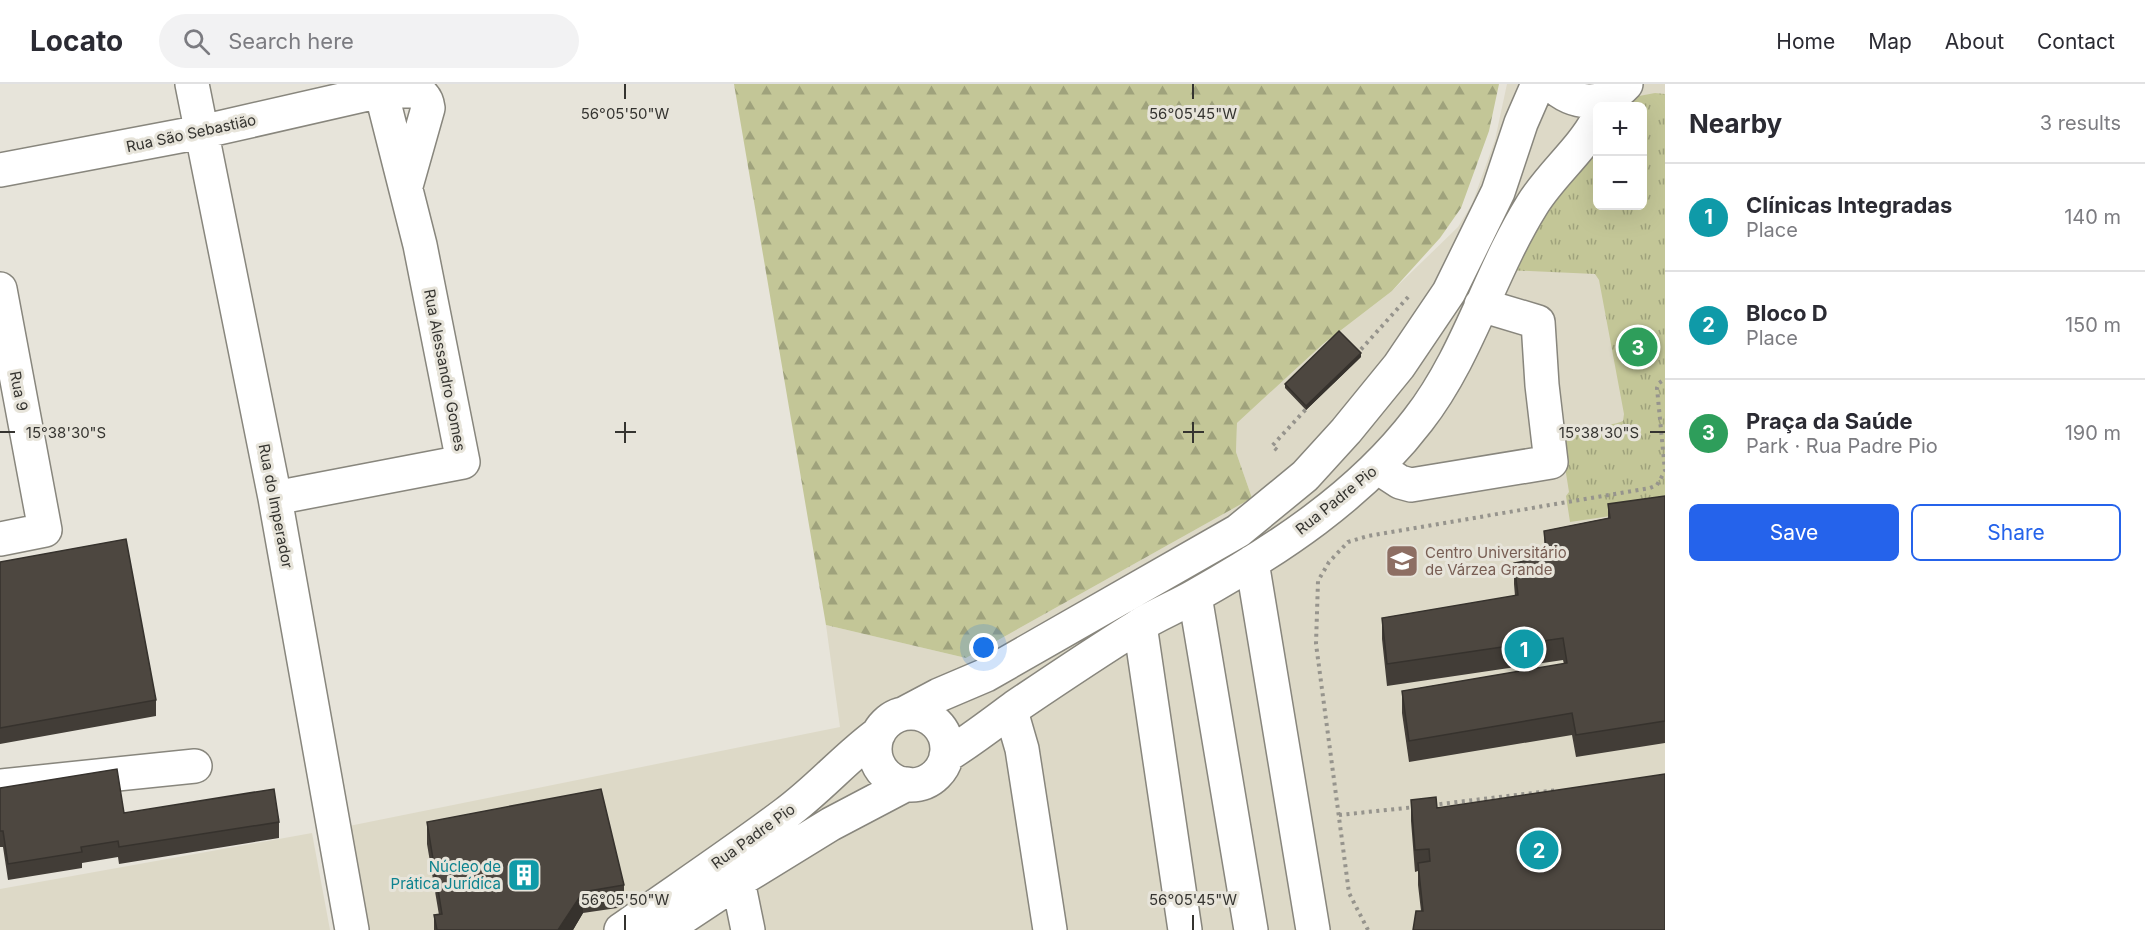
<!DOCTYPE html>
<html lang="en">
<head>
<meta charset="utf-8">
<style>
	body { margin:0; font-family:Inter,sans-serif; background:#f2f2f3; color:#2b2b33 }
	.controls { position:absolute; right:18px; top:18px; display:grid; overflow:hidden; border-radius:9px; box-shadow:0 6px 24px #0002 }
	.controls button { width:54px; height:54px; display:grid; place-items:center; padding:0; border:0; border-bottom:2px solid #e1e1e2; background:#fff; color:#2b2b33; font:30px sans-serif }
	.you { position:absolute; left:984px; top:564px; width:21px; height:21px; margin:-15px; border:4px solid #fff; border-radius:50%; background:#1a73e8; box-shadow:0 0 0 9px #1a73e833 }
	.badge { display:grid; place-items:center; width:39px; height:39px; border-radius:50%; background:#2563eb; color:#fff; font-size:20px; font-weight:700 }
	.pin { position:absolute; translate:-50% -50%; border:3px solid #fff; box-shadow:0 2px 6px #0006 }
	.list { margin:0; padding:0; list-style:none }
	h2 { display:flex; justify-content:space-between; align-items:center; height:78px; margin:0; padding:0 24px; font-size:26px }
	h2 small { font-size:20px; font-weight:400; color:#7c7c81 }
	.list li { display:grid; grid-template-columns:39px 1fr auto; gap:18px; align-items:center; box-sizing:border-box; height:108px; padding:0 24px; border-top:2px solid #e1e1e2 }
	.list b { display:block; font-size:22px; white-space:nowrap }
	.list p { margin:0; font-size:20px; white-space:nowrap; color:#7c7c81 }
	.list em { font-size:20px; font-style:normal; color:#7c7c81 }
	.actions { display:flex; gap:12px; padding:18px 24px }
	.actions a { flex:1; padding:14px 0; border:2px solid #2563eb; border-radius:9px; text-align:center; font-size:21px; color:#2563eb }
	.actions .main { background:#2563eb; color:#fff }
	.icon { flex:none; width:33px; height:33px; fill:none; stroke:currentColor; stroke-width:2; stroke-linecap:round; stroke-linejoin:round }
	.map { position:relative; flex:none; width:1665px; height:846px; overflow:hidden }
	header { display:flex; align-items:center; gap:36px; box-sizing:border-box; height:84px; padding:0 30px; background:#fff; border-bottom:2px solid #e1e1e2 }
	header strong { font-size:28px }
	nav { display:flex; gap:33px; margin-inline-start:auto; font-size:21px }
	.search { width:420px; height:54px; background:#f2f2f3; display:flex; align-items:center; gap:15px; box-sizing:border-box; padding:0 21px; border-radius:33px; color:#7c7c81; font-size:22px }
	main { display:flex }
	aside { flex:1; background:#fff }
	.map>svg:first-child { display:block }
</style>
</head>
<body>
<header>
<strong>Locato</strong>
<div class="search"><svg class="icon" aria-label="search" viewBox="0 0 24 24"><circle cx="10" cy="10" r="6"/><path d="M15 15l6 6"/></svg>Search here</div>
<nav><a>Home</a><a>Map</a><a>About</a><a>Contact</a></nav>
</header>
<main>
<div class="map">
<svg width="1665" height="846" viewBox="0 0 1665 846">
	<defs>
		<pattern id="grass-tufts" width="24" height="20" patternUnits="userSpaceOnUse" patternTransform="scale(1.5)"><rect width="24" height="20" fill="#c3c697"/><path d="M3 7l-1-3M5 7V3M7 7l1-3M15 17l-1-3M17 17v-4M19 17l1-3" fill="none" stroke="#9fa27c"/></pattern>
		<pattern id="forest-firs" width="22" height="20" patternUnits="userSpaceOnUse" patternTransform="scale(1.5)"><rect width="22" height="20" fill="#c3c697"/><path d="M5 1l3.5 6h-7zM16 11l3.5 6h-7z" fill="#9fa27c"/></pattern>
	</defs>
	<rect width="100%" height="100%" fill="#e7e4da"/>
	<path fill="#ddd9c7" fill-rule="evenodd" d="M 1507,0 L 1665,0 L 1665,846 L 370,846 L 349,742 L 840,643 L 826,541 L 966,574 L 1252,414 L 1236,368 L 1237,339 L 1323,260 L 1392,207 L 1458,143 L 1472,120 L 1495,56 ZM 1598,22 L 1642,22 L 1642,122 L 1598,122 Z
		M 312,749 L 330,846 L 0,846 L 0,805 Z"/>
	<path fill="url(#grass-tufts)" d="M 1655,9 L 1665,10 L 1665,424 L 1570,438 L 1566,412 L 1569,408 L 1561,358 C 1566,339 1606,345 1623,337 L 1624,330 L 1599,196 L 1595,190 L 1506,186 L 1597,47 L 1598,122 L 1642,122 L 1642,22 L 1620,22 L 1639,12 Z"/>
	<path fill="url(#forest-firs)" d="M 734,0 L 1499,0 L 1489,47 L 1461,124 L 1440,154 L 1392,207 L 1323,260 L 1237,339 L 1236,368 L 1252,414 L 966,574 L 826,541 Z"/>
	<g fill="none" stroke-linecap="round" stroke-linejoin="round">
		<defs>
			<path id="minor" d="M 192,0 L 275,414 L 352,846
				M 1551,0 C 1573,21 1604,24 1626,0
				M 0,86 L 201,48 L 381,7 L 415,7 C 423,10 427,16 428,24 L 406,102
				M 0,205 L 45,446 L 0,455
				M 1377,383 L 1400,398 L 1411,401 L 1551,378 L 1542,301 L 1538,238 L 1481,221
				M 275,414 L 463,378 L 420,161 L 381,7
				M 1252,478 L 1313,846
				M 1195,512 L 1251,846
				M 1140,541 L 1185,846
				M 1011,627 L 1022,665 L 1050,846
				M 905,629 L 939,611 L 986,591 L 1238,447 L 1305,392 L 1346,347 L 1399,282 L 1449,208 L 1498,108 L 1521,39 L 1538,0
				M875 665a36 36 0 1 1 72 0a36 36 0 1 1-72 0Z
				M 946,672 C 970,657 992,640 1015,623 C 1055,596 1095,569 1137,543 C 1155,531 1176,523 1195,512 C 1277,466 1360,412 1418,336 C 1468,272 1489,190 1532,121 C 1551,90 1581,67 1598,35
				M 0,702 L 195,682
				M 738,797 L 748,846
				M 621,846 C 676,807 732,770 785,730 C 819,705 846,673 879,649
				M 664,846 L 738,797 L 831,740 L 907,700"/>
		</defs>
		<use href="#minor" stroke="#88867d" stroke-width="36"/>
		<path stroke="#96948d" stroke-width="4" stroke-dasharray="3 4.5" stroke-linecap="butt" d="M 1356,271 L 1409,212
			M 1277,366 L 1272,362 L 1308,323
			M 1432,721 L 1558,706
			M 1339,731 L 1415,723
			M 1368,846 L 1349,809 L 1316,560 L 1318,497 L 1329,478 L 1348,458 L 1368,452 L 1650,404 L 1657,401 L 1665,387 L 1657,304 L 1659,299 L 1665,295"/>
		<use href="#minor" stroke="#fff" stroke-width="33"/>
	</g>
	<path fill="#423d37" d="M 1361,273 L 1306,326 L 1285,304 L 1285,300 Z
		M 1665,412 L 1665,659 L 1576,673 L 1572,651 L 1409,678 L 1402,629 L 1402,607 L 1564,580 L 1563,576 L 1387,602 L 1382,555 L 1382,534 L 1515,512 L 1514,500 L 1514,479 L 1545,474 L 1544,447 L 1608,434 L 1608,420 Z
		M 0,478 L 156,616 L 156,632 L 0,660 Z
		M 0,704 L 124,729 L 279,738 L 279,754 L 119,780 L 118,773 L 82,779 L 82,784 L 8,796 L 3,763 L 0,763 Z
		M 1411,716 L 1437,724 L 1665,846 L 1421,827 L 1418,801 L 1418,787 L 1415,788 L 1411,737 Z
		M 427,738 L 624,801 L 624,823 L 583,829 L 573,846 L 434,846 L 434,831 L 439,831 L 427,760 Z"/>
	<path fill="#36322d" d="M 1361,269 L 1361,273 L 1306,326 L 1306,322 Z
		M 583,808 L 583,829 L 573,846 L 558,846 Z"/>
	<path fill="#4d4740" stroke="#36322d" stroke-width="1.5" d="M 1339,247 L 1361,269 L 1306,322 L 1285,300 Z
		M 1665,412 L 1665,637 L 1576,651 L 1572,629 L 1409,657 L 1402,607 L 1567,579 L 1563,554 L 1387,580 L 1382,534 L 1518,511 L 1514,479 L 1547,473 L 1544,447 L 1610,434 L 1608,420 Z
		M 126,455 L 156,616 L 0,644 L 0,478 Z
		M 117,685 L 124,729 L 274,705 L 279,738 L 119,763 L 118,757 L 81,763 L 82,768 L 8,780 L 3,747 L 0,747 L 0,704 Z
		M 1665,690 L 1665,846 L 1413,846 L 1416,827 L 1423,827 L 1418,779 L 1430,777 L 1429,765 L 1415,766 L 1411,716 L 1436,713 L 1437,724 Z
		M 601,705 L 624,801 L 583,808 L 558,846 L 437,846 L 434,831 L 442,830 L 427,738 Z"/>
	<path fill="none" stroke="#353430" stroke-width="2" d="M 625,0 L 625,15M 1193,0 L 1193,15M 625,338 L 625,359M 1193,338 L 1193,359M 0,348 L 15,348M 615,348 L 636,348M 1183,348 L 1204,348M 1650,348 L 1665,348M 625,831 L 625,846M 1193,831 L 1193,846"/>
	<defs>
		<symbol id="university-square" viewBox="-11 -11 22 22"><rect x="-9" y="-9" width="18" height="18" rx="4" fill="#8d6e63" stroke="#e7e4da"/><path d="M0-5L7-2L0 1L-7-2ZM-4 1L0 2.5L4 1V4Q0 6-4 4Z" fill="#fff"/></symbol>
		<symbol id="building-square" viewBox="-11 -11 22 22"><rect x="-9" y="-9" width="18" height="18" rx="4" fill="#0f9aa8" stroke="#e7e4da"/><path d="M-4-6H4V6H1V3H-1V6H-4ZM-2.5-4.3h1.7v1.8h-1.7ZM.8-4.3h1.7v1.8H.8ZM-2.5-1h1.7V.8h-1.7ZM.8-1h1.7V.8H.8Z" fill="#fff"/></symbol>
	</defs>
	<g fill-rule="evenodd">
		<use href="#university-square" x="1383" y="458" width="38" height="38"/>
		<use href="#building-square" x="505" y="772" width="38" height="38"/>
	</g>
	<g text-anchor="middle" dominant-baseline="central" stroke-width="6" stroke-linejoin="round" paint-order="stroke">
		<g font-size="15" fill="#353430" stroke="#e7e4da">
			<text transform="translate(191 49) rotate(-12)">Rua São Sebastião</text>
			<text transform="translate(445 286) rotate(79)">Rua Alessandro Gomes</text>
			<text transform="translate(19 307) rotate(79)">Rua 9</text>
			<text transform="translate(1336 416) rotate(-39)">Rua Padre Pio</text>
			<text transform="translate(276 422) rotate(79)">Rua do Imperador</text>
			<text transform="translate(753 752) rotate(-36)">Rua Padre Pio</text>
		</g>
		<g font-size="15" fill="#785e54" stroke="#e7e4da" text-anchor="start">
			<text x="1425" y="468">Centro Universitário<tspan x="1425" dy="17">de Várzea Grande</tspan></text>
		</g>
		<g font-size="15" fill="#0d838f" stroke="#e7e4da" text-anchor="end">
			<text x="501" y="782">Núcleo de<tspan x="501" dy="17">Prática Jurídica</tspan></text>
		</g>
	</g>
	<g font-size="15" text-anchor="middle" fill="#353430" stroke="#e7e4da" stroke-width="6" stroke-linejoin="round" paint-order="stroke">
		<text x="625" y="35">56°05'50"W</text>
		<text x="1193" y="35">56°05'45"W</text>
		<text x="66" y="354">15°38'30"S</text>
		<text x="1599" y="354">15°38'30"S</text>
		<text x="625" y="821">56°05'50"W</text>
		<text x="1193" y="821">56°05'45"W</text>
	</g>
</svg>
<div class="controls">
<button>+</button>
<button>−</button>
</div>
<div class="you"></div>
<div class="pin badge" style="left:1524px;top:565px;background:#0f9aa8">1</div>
<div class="pin badge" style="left:1539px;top:766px;background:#0f9aa8">2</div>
<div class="pin badge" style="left:1638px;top:263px;background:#2e9e5b">3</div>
</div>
<aside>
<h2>Nearby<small>3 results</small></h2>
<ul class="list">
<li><span class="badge" style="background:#0f9aa8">1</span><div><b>Clínicas Integradas</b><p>Place</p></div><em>140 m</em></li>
<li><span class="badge" style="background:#0f9aa8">2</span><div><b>Bloco D</b><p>Place</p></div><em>150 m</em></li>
<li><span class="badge" style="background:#2e9e5b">3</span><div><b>Praça da Saúde</b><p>Park · Rua Padre Pio</p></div><em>190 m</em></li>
</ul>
<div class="actions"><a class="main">Save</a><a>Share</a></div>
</aside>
</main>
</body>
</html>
